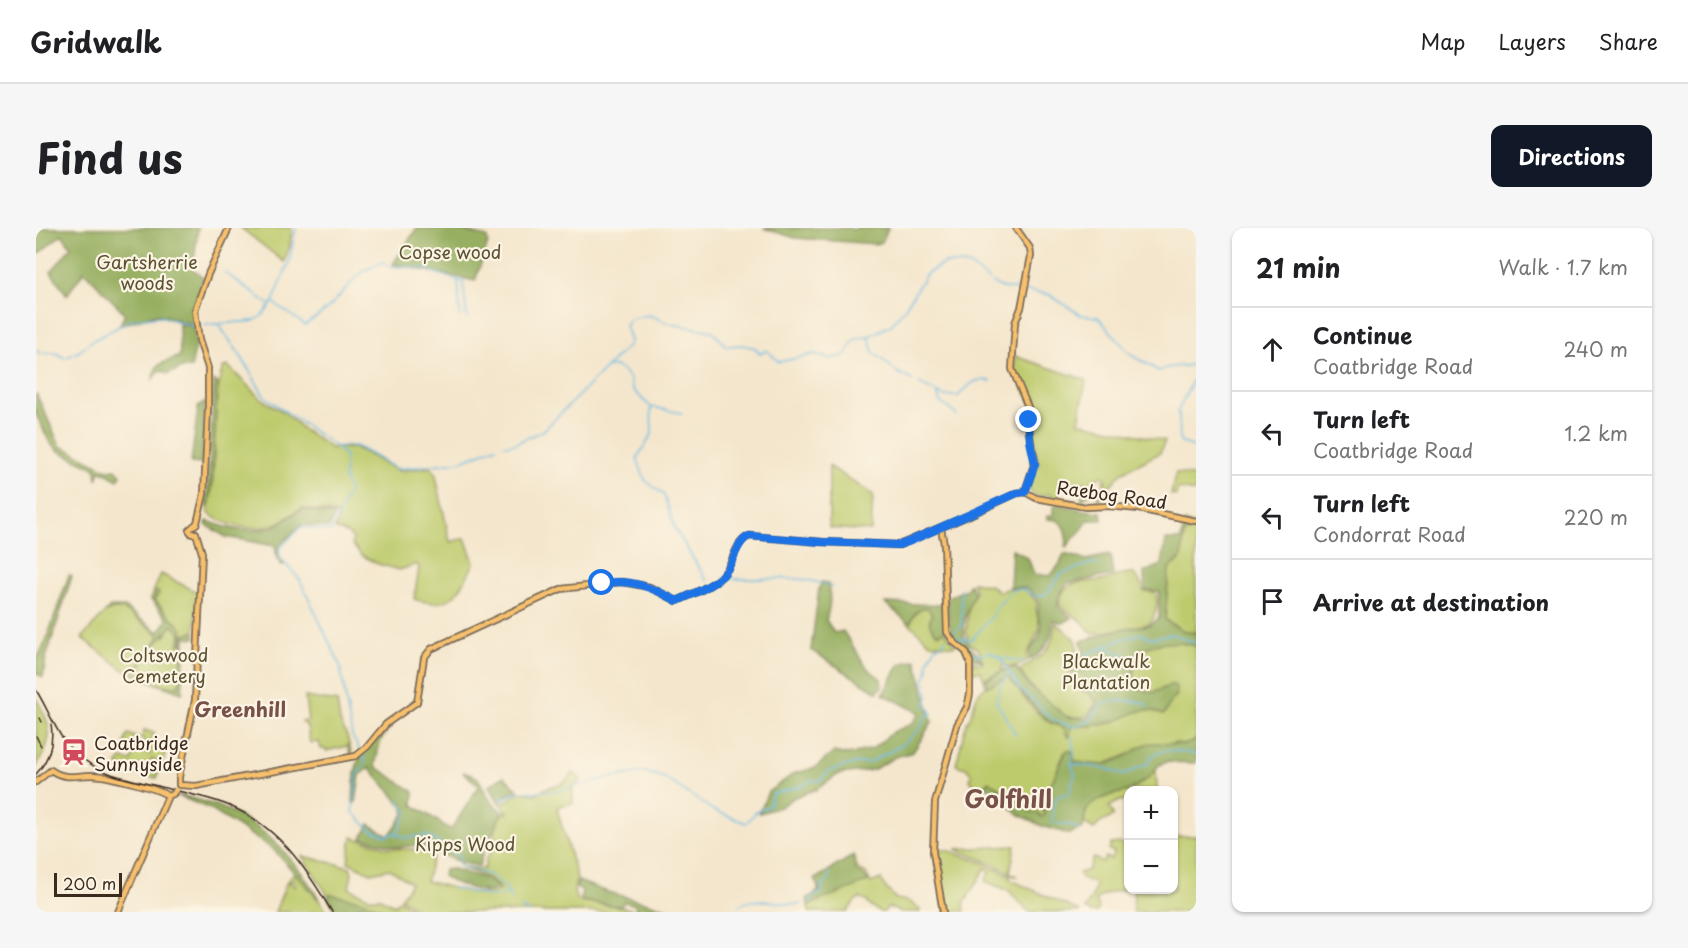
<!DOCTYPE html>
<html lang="en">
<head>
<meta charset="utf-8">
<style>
	body { margin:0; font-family:"Playpen Sans",sans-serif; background:#f6f6f6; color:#202124 }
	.controls { position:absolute; right:18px; bottom:18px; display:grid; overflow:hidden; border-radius:12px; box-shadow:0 2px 4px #0004 }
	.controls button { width:54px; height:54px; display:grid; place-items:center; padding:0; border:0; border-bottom:2px solid #e0e0e0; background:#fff; color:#202124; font:30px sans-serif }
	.scale { position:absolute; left:18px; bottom:15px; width:68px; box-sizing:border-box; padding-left:6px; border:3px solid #3b2a1e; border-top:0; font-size:16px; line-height:21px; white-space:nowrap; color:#3b2a1e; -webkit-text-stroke:4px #fcf5e5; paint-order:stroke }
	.stop { position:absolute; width:18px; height:18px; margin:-14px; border:4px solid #1a73e8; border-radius:50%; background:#fff }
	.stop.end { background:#1a73e8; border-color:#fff; box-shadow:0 2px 6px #0008 }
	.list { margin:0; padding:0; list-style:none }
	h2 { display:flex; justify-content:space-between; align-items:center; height:78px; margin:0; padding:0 24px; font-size:26px }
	h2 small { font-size:20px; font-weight:400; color:#757577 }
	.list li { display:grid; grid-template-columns:39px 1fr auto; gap:18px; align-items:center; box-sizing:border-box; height:84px; padding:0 24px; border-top:2px solid #e0e0e0 }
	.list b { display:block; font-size:22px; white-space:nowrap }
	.list p { margin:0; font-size:20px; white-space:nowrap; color:#757577 }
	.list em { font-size:20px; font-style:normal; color:#757577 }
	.icon { flex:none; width:33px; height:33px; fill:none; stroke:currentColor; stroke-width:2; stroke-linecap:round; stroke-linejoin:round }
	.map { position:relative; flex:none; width:1160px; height:684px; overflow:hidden; border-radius:12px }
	header { display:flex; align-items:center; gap:36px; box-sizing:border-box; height:84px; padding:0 30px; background:#fff; border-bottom:2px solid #e0e0e0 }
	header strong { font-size:28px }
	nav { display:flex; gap:33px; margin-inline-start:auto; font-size:21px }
	.intro { display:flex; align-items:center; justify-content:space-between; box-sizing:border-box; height:144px; padding:0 36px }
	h1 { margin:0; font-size:42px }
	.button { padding:15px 27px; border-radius:12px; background:#111827; color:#fff; font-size:21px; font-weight:700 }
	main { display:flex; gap:36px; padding:0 36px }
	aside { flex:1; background:#fff; border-radius:12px; box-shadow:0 2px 4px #0004 }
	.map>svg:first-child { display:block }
</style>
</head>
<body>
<header>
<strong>Gridwalk</strong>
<nav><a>Map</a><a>Layers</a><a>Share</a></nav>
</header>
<div class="intro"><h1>Find us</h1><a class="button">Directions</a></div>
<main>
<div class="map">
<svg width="1160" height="684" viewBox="0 0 1160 684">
	<rect width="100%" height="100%" fill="#fcf5e5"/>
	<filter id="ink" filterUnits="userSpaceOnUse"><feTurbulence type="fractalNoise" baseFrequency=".0167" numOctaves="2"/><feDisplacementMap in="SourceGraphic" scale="12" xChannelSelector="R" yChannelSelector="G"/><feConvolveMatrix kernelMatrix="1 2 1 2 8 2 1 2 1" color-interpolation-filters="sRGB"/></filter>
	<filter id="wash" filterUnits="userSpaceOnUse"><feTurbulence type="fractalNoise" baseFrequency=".008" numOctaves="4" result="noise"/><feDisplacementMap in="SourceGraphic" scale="24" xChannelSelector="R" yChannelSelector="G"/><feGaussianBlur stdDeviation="1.35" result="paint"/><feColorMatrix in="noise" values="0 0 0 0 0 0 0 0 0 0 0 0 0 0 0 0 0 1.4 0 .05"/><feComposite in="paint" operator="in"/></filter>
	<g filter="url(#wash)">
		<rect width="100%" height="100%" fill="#f4e6cc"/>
		<path fill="#becb6d" stroke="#7c7a46" stroke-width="1.5" d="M 205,0 L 256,0 L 254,18 L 248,34 Z
			M 979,128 L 1050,152 L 1043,194 L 1129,213 L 1124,225 L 1085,245 L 1075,257 L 1072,257 L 1060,277 L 1056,274 L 1061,274 L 1062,270 L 1060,267 L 1063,269 L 1065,264 L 1063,263 L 1066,263 L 1067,260 L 1064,258 L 1067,259 L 1069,255 L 1066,252 L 1069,253 L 1070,250 L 1066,248 L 1062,249 L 1059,254 L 1051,255 L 1052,260 L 1055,260 L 1055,257 L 1059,259 L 1056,263 L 1051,262 L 1050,265 L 1053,267 L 1049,267 L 1048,272 L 1045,271 L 1049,255 L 1035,255 L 1025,250 L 1023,271 L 1016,269 L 1015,266 L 1004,268 L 998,267 L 992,261 L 1003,235 L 995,207 L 996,177 L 979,144 Z
			M 192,138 L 225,171 L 248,184 L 269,203 L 295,220 L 320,220 L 363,243 L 395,239 L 399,244 L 414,314 L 429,310 L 438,335 C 423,366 415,383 378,371 L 383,340 L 381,336 L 364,342 L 342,336 L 325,327 L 316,316 L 317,310 L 311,305 L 299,301 L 303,290 L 301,286 L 266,280 C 257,285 247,294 237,297 C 218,304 188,298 172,285 L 177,255 L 181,163 C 185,155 183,146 188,139 Z
			M 793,238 L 837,267 L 835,303 L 793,300 Z
			M 1140,245 L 1160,249 L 1160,264 L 1142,261 L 1140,268 L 1135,267 Z
			M 1160,303 L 1160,405 L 1146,402 L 1129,392 L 1133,340 L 1144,333 L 1148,307 L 1150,304 Z
			M 1093,345 L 1097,345 L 1106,357 L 1107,363 L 1119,364 C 1123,374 1120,388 1113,396 L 1063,405 L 1055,405 L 1048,395 L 1023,377 C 1026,348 1049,356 1069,352 C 1077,350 1084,346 1093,345 Z
			M 125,346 L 161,364 L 159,409 L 149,409 L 146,465 L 100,448 L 100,443 L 99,447 L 87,441 L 46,410 L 74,379 L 89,380 L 123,406 L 132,391 L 114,371 Z
			M 937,354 L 956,358 L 963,364 C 981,356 991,359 1001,375 L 1000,381 L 1004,400 L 991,427 L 993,431 C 985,438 978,440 968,437 L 965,443 L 948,451 L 944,443 L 936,444 L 937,433 L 942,436 L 947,435 L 943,422 L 933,415 L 930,405 L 933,378 L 939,365 Z
			M 886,379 L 892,379 C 897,384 896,387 893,393 L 909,403 L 919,417 L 917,418 L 894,415 L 874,396 L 877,388 Z
			M 1019,395 C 1028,399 1030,406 1039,410 C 1046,423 1036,434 1034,448 L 1047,463 L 1064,470 C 1059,474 1055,486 1049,488 C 1045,490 1030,489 1026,487 C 1016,483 987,451 984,442 L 1007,426 L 1012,420 L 1016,411 Z
			M 1135,413 L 1160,418 L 1160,511 L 1156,515 L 1150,517 L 1140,515 L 1089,528 L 1065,538 L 1039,534 L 1036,523 L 1028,525 L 1008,575 L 1009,587 L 1006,589 L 1002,585 L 995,585 L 985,574 L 953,554 L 948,558 L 937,556 L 933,551 L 936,547 L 930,540 L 920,537 L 930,496 C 938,487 936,474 943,465 C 949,457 963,453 972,448 C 984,463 998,486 1015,495 C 1024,499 1029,497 1034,507 L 1036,499 C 1048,498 1062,498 1074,495 C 1096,488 1103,475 1127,487 L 1134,474 L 1135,457 L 1116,465 L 1098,459 L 1098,436 L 1105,422 L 1115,417 Z
			M 0,469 C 16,501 19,507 0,539 Z
			M 269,469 L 301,474 L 304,494 L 311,508 L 316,527 L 314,527 L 312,518 L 290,523 L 289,521 L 285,521 L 283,514 L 274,515 L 271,498 L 266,494 L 272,493 Z
			M 108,502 L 119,505 L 116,510 L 117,513 L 127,516 L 129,514 L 126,523 L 130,524 L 126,535 L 116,531 L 111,541 L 104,541 L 113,543 L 115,537 L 119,538 L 117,543 L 122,545 L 121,550 L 84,542 L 82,536 L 86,531 L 95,533 L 99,525 L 96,519 L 91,518 L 89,514 L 92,506 L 103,510 L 99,511 L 97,516 L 100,517 L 100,522 L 114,526 L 116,519 L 107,516 L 108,512 L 105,511 Z
			M 1120,541 L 1121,562 L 1092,562 L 1092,572 L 1083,573 L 1073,579 L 1078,588 L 1064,595 L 1058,601 L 1048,595 C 1048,591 1049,586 1051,582 C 1059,568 1081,567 1094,562 C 1104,557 1113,550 1120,541 Z
			M 537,545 L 545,551 L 536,561 L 537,575 L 523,578 L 521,581 L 541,650 C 538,659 536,666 543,673 L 591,680 L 603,684 L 385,684 L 365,670 L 375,655 L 354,641 L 335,645 L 312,634 L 316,609 L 353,620 L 388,622 L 398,625 L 390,653 C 405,657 453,672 465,661 L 452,650 L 425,639 L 448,641 L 451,628 L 453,627 L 457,617 L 461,591 L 470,584 L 472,585 L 472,583 L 468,583 L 466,576 L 483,564 L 499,566 L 510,560 L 526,556 Z
			M 1138,608 L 1160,608 L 1160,684 L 1097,684 L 1098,662 L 1138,662 Z
			M 1083,615 L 1092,618 L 1092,650 L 1087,662 C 1077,663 1067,665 1060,672 L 1063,680 L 1061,684 L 1054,684 L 1049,681 L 1057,667 L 1060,656 L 1045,650 L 1043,645 L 1052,642 L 1057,630 L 1067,634 L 1069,629 L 1075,631 L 1078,624 L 1073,622 L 1075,616 Z
			M 979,618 L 974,644 L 980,648 L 978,648 L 959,637 L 919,621 Z
			M 911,622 L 950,636 L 974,648 L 975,652 L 1045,684 L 993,684 L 973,663 L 949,653 L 954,643 L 949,640 L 928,676 L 929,683 L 909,684 L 898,623 Z
			M 266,628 L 314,639 L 316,645 L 313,660 L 334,670 L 344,670 L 358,677 L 364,672 L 379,684 L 324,684 L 295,672 Z
			M 817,629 L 823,643 L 830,645 L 835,655 L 845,651 L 849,659 L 860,671 L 872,673 L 883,680 L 884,684 L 865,684 L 852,679 L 848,684 L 844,684 L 832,676 L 832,674 L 824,670 L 820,672 L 811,684 L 773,684 L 771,670 L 781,666 L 782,661 L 780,651 Z
			M 259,644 L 285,674 L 291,684 L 239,684 L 251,653 L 259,659 L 259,653 L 257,652 L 255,655 L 252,652 Z"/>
		<path fill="#96af60" stroke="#686c3f" stroke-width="1.5" d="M 0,0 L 162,0 L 157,41 L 168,50 L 158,79 L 156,96 L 121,86 L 84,97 L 89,86 L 48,43 L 31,67 L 15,44 L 35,19 L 26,6 L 0,28 Z
			M 381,0 L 417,0 L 451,9 L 452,15 L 439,53 L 357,36 Z
			M 727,0 L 814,0 L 817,2 L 820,0 L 852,0 L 846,14 L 839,16 L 759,10 Z
			M 143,96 L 157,99 L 160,116 L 155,140 L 146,140 L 132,146 L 125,142 L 117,151 C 118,133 130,135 144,128 Z
			M 178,152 L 182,156 L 174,275 L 170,280 Z
			M 0,165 L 25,220 L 28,219 L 71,242 L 80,241 L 85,247 L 82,252 L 64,242 L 61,252 L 60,241 L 23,223 L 14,215 L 0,186 Z
			M 169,174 L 166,236 L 155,235 L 162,180 L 163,177 Z
			M 1021,276 L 1046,282 L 1065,284 L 1066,292 L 1052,292 C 1047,303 1037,308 1031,320 L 1029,319 L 1031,314 L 1028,298 L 1021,292 L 1012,291 L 1011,288 L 1017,287 L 1017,280 Z
			M 266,281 L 299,287 L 293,299 L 265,297 L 243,318 L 242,328 L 248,336 L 246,338 L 241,331 L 239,318 L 190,309 L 170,297 L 171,293 C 191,301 215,306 237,299 C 247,295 257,286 266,281 Z
			M 1148,294 L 1160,297 L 1160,303 L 1150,304 L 1148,307 L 1146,329 L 1133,341 L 1129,392 L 1146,402 L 1160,405 L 1160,418 C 1140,413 1124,413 1105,422 L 1098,436 L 1099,459 L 1116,465 L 1135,457 L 1139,457 L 1141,467 C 1133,474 1133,480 1127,487 C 1104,475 1095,489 1074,495 C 1062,498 1048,498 1036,499 L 1033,509 L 1029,505 L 1030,501 L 1014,494 L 1002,483 L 972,449 L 951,459 L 948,453 L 970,441 L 980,439 L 993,458 L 1031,489 L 1051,491 L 1062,476 L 1036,445 L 1048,424 L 1045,413 L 1085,401 L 1114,397 L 1123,390 L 1123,363 L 1109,362 L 1108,344 L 1126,337 L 1130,312 L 1145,312 Z
			M 976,321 L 992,330 L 998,346 L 1014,348 L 1024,336 L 1028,326 L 1050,332 L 1074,327 L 1077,347 L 1031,355 L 1022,370 L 1022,379 L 1036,390 L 1027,395 L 1017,392 C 1015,410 1011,422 995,431 L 993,424 L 1002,411 L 1006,399 L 1002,387 L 1003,374 L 996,364 L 990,360 L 974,359 Z
			M 33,347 L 36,348 L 10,430 L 7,449 L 0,445 L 0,433 L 10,413 Z
			M 786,354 L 792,356 C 795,370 794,379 790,392 L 798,405 L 807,403 L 831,440 L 845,451 L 846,459 L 841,464 L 775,422 L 783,360 Z
			M 934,356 L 938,366 C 932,380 921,404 933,418 C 939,425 942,424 945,433 L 935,429 L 916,409 L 914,403 L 911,374 L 913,369 L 931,361 Z
			M 120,363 L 123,365 L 119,372 L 147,402 L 145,415 L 142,417 L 145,406 L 136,397 L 129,408 L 129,405 L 107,434 L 104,444 C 110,453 132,461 143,457 L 148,406 L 159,404 L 159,410 L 149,409 L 146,465 L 99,448 L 100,440 L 123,409 L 121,405 L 88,382 L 78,381 L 69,384 L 75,379 L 88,379 L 123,404 L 132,391 L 116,372 Z
			M 849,375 L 909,377 L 909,403 L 902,406 C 895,400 891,396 896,387 L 892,380 C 881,379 877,387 874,396 Z
			M 880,432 L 896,494 L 877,524 L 859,529 L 837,542 L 803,546 L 781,561 L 759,569 L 744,579 L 723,585 L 732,564 L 759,545 L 779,540 L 798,524 L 811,527 L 836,521 L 857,504 L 876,496 L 884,485 L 847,466 L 864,436 Z
			M 356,497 L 344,513 L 339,538 L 378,564 L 377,577 L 415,602 L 443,558 L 427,544 C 446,549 442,551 450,566 C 454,573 461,579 466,584 L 458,603 L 450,614 L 443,638 L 426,635 L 384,617 L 361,619 L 326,610 L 333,596 L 352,607 L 355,605 L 369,585 L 367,579 L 334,540 L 324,547 L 320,574 L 317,575 C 318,561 317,545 323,531 C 327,521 347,503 356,497 Z
			M 1160,511 L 1160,535 L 1130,534 L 1123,537 L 1114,549 L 1094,562 L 1069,569 L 1055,577 L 1050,583 L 1047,600 L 1033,606 L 1006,598 L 984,587 L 950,558 L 953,553 L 985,574 L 995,584 L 1002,585 L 1006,589 L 1009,587 L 1006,581 L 1012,569 L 1010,566 L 1031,522 L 1036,523 L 1039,534 C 1064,538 1070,539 1093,526 C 1098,523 1104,518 1110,516 C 1125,512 1150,522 1160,511 Z
			M 468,548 L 482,562 L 470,567 L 464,576 L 453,558 Z
			M 140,567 C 209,578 250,616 285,674 L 237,621 L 174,581 Z
			M 818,627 L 819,641 L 833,653 L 773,677 L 771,671 L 784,662 L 779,651 Z
			M 417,641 L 450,651 L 462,660 C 451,668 417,656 407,648 L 408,642 Z
			M 542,653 L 572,664 L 637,682 L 636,684 L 604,684 L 599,682 L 600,677 L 588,674 L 585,678 L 545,673 L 546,663 L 540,660 Z
			M 294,666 L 328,673 L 353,684 L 338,684 L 326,677 L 321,679 L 325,684 L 300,684 L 292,670 Z"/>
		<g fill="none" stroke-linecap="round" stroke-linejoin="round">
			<path stroke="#66b8e1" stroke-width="1.5" d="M 188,44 L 234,77
				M 422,53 L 424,88
				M 956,55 L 967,60 L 985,62
				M 990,63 L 1012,66 L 1045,87 L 1062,89 L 1095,127 L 1123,143 C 1137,136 1145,140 1160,136
				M 238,75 L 269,97 C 277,91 286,86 293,79 C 313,60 318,43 348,34 L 352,38 L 385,40 L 427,54 L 431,90
				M 183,97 L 206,130 L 228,168 L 300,219 L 309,228 L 309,236
				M 833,108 L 837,124 L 861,144 L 876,152
				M 0,123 L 6,126 L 19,125 L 29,130 L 44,123 L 54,114 L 95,92 L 107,90 L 124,88 L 156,98 L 218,93 L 227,87 L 237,74 L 253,34 L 260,0
				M 571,139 L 581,139 L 587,143 L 594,151 L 597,162 L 615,179 L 616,206 L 601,230 L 609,252 L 628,267 L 639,301 L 671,353
				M 1160,145 L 1141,185 L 1143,186 L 1144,214 L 1160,220
				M 883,156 L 908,168 L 922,168 C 935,157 935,150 955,153
				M 902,167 L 904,174 L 921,187
				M 615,179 L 646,185
				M 469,217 L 478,216 L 508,202 L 592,118 L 594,112 L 589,98 L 594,91 L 613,87 L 635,96 L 676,103 L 690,118 L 706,117 L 720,120 L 724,126 L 731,122 L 743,134 L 779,126 L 794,131 L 810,127 L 818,112 L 833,108 L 855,97 L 869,80 L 890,46 L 909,35 L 933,37 L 953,52
				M 300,219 L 320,218 L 361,241 L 423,234 L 460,219
				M 309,239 L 308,251 L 313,263 L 295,303 L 265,299 L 243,321 L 244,330 L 264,352 L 304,437 L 316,508 L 329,531 L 329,537 L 321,546 L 317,584 L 335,602 L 351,608 L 358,605 L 370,610 L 390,607 L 423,628 L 423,638 L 455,647 L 470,660 L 476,673
				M 687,350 C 724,354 759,344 796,359
				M 925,361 L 926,399 L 922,400 L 915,406 L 921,410 L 934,425 L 947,427 L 952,423 L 965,430 L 984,462 L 1000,474 L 1009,485 L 1019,493 L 1039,499 L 1054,493 L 1065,477 L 1077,473 L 1096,473 L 1110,475 L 1112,479
				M 923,410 L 935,412 L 956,389 L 959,381 L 976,362 L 988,361 L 998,368 L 1009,367 L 1025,346 L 1056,335 L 1062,337
				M 1065,421 L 1073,420 L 1098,431
				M 1044,429 L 1083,412 L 1104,406 L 1116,410 L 1135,406 L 1160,415
				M 966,430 L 989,434
				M 974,445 L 965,456 L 960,473 L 980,507
				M 1035,536 L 1038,526 L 1036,509
				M 465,575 L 465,572 L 480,564 L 520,563 L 571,550 L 609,544 L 629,550 L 677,582 L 710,595 L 721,583 L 733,578 L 736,566 L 769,557 L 773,552 L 783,553 L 793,543 L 816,536 L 834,534 L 864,518 L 882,503 L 891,487 L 896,486 L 894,481 L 889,477 L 892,469 L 888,452 L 892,443 C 890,432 896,427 900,418 L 905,417 L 910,411
				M 1044,602 L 1035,597 L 1016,595 L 1017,579 L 1021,568 L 1032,567 L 1039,546 L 1035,536 L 1069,540 L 1087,547 L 1113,535 L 1113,530 C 1128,518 1143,524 1160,526
				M 361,605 L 371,584 L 362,572
				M 417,660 L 457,669 L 472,666
				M 773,675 L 778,668 L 786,664 L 785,659 L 792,653 L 794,645
				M 702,678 C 721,666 745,678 765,676
				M 484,679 L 493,684
				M 697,684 L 699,683"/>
		</g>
	</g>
	<g filter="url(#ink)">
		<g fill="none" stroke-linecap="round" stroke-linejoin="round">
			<defs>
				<path id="major" d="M 980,0 L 994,20 L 995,28 L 985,80 L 979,95 L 976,141 L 992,179 L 993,204 L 999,233 L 989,264
					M 989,264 L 1000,270 L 1050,279 L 1072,278 L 1102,281 L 1160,293
					M 905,300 L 908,316 L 911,404 L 918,414 L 930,424 L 934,434 L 934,466 L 931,479 L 921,497 L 899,574 L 897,624 L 907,684
					M 160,305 L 156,306 L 153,302 L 161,295 L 168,266 L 172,181 L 172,140 L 163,112 L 159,82 L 172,46 L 193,0
					M 0,554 L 15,542 C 28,552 41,547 55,547 C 69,547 122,560 132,568 L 137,566
					M 143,557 L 160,558 L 320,528 L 331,519 L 350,496 L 381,474 L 388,430 L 395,421 L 525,361 L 586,354 L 614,359 L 641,373 C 657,366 674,359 687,347 C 698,335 698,315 713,308 L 786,314 L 863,317 L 934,287 L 981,265 L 989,264
					M 143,557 L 143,549 L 159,472 L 166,325 L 160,305
					M 82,684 L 132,568"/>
			</defs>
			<use href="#major" stroke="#7c6c5b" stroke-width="8"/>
			<use href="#major" stroke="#f7c06c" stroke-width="4.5"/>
			<path stroke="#3b2a1e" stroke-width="1.5" d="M 0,508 L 5,518"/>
			<path stroke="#3b2a1e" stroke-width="1.5" d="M 0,462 C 14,484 21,510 42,527 C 65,547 94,552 122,558 C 144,564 167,568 189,576 C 241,596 269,638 296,684
				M 4,490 L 6,494
				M 0,546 C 14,531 18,515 15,496"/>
			<defs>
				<path id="major-bridge" d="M 137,566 L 140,562"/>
			</defs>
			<use href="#major-bridge" stroke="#7c6c5b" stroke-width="8" stroke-linecap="butt"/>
			<use href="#major-bridge" stroke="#f7c06c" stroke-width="4.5"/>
		</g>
	</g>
	<g fill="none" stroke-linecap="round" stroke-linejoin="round" filter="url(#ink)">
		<path stroke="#1a73e8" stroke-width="8" d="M 566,355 C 597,351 615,359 641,373 C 657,366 674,359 687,347 C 699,335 699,315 713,308 L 786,314 L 863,317 L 872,314 L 981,265 L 989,264 L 999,236 L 994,213 L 993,192"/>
	</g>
	<defs>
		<symbol id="station-bare" viewBox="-9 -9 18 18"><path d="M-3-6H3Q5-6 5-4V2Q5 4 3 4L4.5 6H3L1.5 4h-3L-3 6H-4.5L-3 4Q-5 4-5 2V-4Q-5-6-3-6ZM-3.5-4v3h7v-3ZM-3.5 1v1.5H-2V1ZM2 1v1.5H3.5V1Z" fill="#d1495b" stroke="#fcf5e5" stroke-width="2.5" paint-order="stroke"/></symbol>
	</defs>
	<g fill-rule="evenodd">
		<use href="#station-bare" x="19" y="505" width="38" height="38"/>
	</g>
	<g text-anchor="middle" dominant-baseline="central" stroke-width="4.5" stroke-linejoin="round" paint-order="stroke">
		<g font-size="18" fill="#5c5232" stroke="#fcf5e5">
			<text x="414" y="23">Copse wood</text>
			<text x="111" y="33">Gartsherrie<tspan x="111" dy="21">woods</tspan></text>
			<text x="128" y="426">Coltswood<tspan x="128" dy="21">Cemetery</tspan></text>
			<text x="1070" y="432">Blackwalk<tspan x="1070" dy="21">Plantation</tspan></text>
			<text x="429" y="615">Kipps Wood</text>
		</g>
		<g font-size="18" fill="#3b2a1e" stroke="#fcf5e5">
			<text transform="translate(1076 266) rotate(8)">Raebog Road</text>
		</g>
		<g font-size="18" fill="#3b2a1e" stroke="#fcf5e5" text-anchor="start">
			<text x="58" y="514">Coatbridge<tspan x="58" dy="21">Sunnyside</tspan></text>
		</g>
		<g font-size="20" font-weight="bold" fill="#785148" stroke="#fcf5e5">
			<text x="204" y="481">Greenhill</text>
		</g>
		<g font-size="24" font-weight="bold" fill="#785148" stroke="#fcf5e5">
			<text x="972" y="570">Golfhill</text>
		</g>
	</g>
</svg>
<div class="controls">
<button>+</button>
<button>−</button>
</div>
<div class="scale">200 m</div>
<div class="stop" style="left:566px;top:355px"></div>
<div class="stop end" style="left:993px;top:192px"></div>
</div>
<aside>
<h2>21 min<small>Walk · 1.7 km</small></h2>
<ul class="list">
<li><svg class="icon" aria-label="ahead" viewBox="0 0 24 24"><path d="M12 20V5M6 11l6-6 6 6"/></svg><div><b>Continue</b><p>Coatbridge Road</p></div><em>240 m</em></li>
<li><svg class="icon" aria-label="left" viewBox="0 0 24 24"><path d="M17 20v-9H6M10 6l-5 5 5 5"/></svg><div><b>Turn left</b><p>Coatbridge Road</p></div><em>1.2 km</em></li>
<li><svg class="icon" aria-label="left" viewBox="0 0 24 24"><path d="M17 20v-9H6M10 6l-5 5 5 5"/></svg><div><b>Turn left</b><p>Condorrat Road</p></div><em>220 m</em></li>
<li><svg class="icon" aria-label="arrive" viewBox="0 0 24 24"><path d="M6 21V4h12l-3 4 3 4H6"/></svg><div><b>Arrive at destination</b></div></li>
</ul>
</aside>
</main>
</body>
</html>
